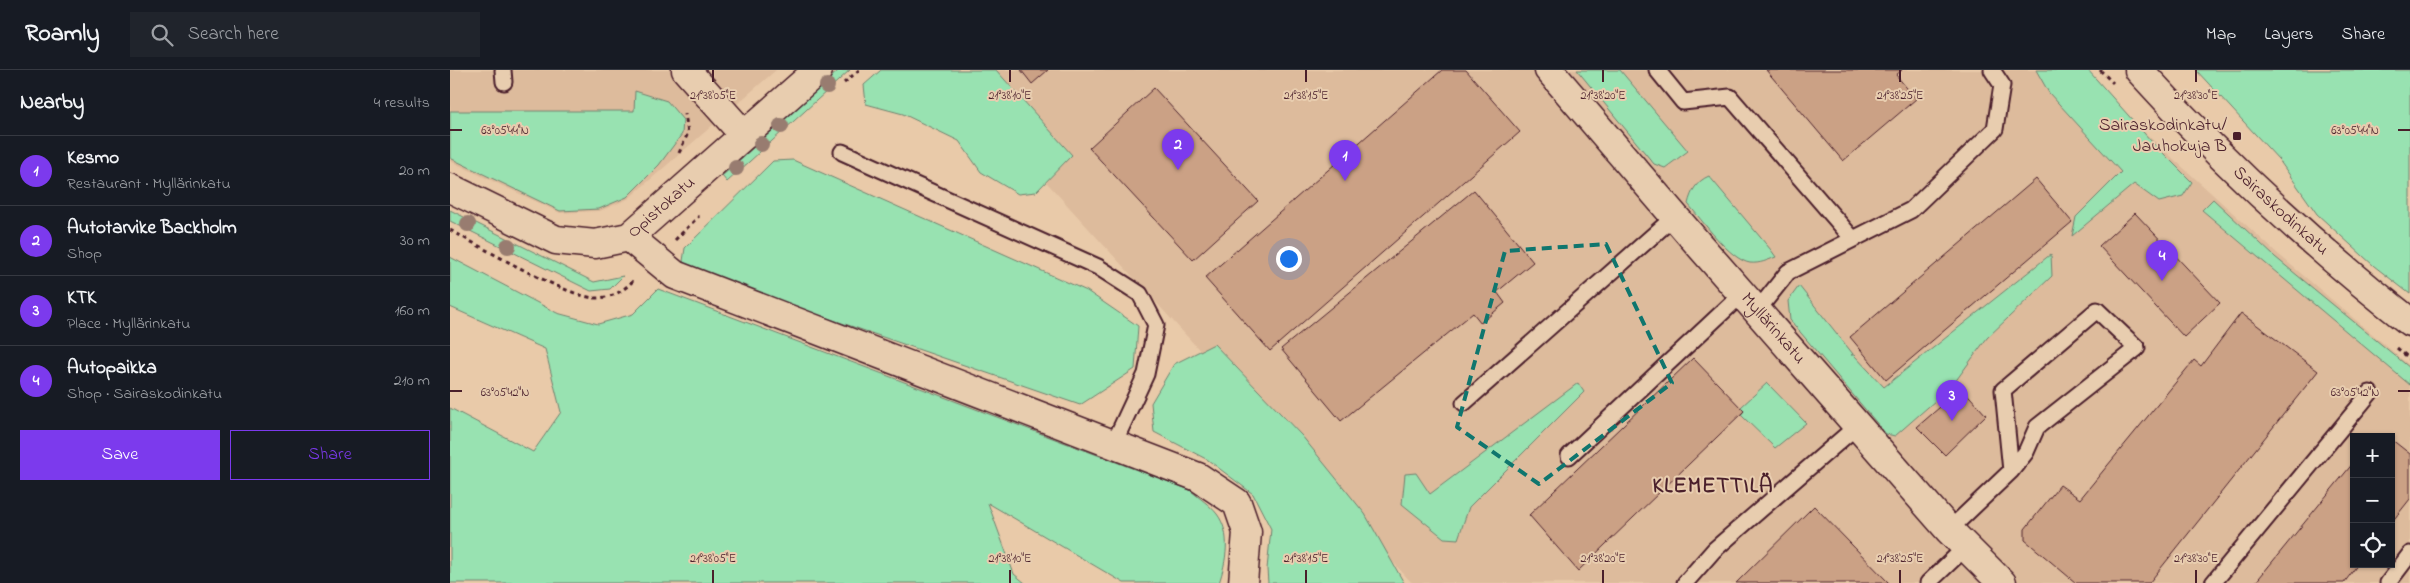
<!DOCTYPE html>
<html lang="en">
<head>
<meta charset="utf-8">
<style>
	body { margin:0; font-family:"Indie Flower",sans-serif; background:#20242c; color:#f1f3f6 }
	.controls { position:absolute; right:15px; bottom:15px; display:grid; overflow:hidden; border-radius:0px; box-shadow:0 1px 4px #0004 }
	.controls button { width:45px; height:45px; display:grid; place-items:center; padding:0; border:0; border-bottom:1px solid #363941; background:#171b24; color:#f1f3f6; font:25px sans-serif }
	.you { position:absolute; left:838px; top:188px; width:18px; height:18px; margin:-12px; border:4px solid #fff; border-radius:50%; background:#1a73e8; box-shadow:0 0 0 8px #1a73e833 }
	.badge { display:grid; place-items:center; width:32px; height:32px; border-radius:50%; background:#7c3aed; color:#fff; font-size:16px; font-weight:700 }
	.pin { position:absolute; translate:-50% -41px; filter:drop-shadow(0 1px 2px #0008) }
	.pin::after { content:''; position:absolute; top:26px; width:18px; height:15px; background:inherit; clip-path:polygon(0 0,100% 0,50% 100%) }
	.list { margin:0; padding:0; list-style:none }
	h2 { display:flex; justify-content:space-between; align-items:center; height:65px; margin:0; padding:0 20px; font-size:21px }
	h2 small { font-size:16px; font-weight:400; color:#9ea1a6 }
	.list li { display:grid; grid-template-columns:32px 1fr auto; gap:15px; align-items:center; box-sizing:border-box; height:70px; padding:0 20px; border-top:1px solid #363941 }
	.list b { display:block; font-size:19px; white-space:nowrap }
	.list p { margin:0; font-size:16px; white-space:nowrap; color:#9ea1a6 }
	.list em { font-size:16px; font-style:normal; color:#9ea1a6 }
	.actions { display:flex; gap:10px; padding:15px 20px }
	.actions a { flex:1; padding:11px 0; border:1px solid #7c3aed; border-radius:0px; text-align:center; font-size:18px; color:#7c3aed }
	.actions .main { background:#7c3aed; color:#fff }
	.icon { flex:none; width:28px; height:28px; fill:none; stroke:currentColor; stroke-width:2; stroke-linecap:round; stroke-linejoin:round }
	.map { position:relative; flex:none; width:1960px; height:513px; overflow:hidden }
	header { display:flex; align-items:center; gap:30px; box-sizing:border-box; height:70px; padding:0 25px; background:#171b24; border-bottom:1px solid #363941 }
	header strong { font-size:24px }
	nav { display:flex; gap:28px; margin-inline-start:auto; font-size:18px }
	.search { width:350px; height:45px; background:#20242c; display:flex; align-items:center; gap:12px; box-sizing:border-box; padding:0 18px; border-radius:0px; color:#9ea1a6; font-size:19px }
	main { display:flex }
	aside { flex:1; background:#171b24 }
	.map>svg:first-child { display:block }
</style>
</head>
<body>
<header>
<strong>Roamly</strong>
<div class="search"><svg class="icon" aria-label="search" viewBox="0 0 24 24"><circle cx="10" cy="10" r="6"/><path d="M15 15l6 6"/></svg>Search here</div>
<nav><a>Map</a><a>Layers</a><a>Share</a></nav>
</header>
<main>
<aside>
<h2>Nearby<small>4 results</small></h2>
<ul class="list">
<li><span class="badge">1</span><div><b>Kesmo</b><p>Restaurant · Myllärinkatu</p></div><em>20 m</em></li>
<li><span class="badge">2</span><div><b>Autotarvike Backholm</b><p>Shop</p></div><em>30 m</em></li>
<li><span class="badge">3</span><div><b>KTK</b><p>Place · Myllärinkatu</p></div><em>160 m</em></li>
<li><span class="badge">4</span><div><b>Autopaikka</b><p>Shop · Sairaskodinkatu</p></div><em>210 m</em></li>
</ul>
<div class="actions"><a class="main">Save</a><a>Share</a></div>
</aside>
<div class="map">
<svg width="1960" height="513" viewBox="0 0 1960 513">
	<rect width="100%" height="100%" fill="#e9caa9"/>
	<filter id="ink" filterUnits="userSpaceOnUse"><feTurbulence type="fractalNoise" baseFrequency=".02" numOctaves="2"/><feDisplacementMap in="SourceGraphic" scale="10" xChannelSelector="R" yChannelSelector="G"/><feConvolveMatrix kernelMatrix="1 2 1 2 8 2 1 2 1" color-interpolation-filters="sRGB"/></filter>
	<g filter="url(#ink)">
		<path fill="#ddbb9c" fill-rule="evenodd" d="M 0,0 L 326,0 L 178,129 L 150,141 L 110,143 L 0,91 Z
			M 494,0 L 1626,0 L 1828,184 L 1960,296 L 1960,513 L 962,513 ZM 1904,367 L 1941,367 L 1941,494 L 1904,494 Z"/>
		<path fill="#98e2b1" stroke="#71806e" d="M 389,0 L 400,0 L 277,112 L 272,106 Z
			M 431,0 L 546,0 L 622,85 L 586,122 L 568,124 L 531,102 L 509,71 L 453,44 L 416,34 L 414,15 Z
			M 1127,0 L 1170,0 L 1238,81 L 1215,98 L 1204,94 Z
			M 1586,0 L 1638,0 L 1702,72 L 1742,112 L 1733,126 L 1709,132 L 1684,114 L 1622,166 L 1626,147 L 1671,102 L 1599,23 Z
			M 1746,0 L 1960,0 L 1960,224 L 1924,196 L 1867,144 L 1829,90 Z
			M 185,21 L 217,31 L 233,50 L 232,64 L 209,95 L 177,127 L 149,139 L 110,141 L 0,88 L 0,41 L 184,41 Z
			M 343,90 L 637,221 L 688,256 L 685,299 L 630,335 L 241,201 L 233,191 L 235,178 L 323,91 Z
			M 1259,106 L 1321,180 L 1326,187 C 1318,190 1310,194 1300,193 C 1280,190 1252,150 1238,134 C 1241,121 1247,111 1259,106 Z
			M 1763,129 L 1825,187 L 1960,298 L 1960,315 L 1752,140 Z
			M 0,140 L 144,212 L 173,206 L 160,219 L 141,221 L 0,151 Z
			M 1601,184 L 1602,206 L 1537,268 L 1502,316 L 1445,366 L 1436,364 L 1340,250 L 1338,231 L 1349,216 L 1403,284 L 1401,285 L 1404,285 L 1434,317 Z
			M 0,187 L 107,243 L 148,254 L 183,244 L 208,219 L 740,420 C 749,428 760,435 767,444 C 782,464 776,492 769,513 L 674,513 L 538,433 L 564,504 L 575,513 L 0,513 L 0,338 L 83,382 L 111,342 L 95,279 L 0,237 Z
			M 764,274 L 852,366 L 915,444 L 954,513 L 818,513 L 817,499 L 821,459 L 803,424 L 758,390 L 704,362 L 701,333 L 724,294 Z
			M 1128,313 L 1134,322 L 1019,437 L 1008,469 L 994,468 L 952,434 L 955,404 L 966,403 L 980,424 Z
			M 1317,313 L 1356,353 L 1325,378 L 1291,345 L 1294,341 L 1291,337 Z"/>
		<path fill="#cba185" stroke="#4a1f2b" d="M 571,0 L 598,0 L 582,14 Z
			M 992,0 L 1016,0 L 1070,62 L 820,281 L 755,208 Z
			M 1316,0 L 1452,0 L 1446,5 L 1466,29 L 1393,91 Z
			M 704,18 L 808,131 L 743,190 L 639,78 Z
			M 1586,109 L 1622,152 L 1436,310 L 1400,267 Z
			M 1024,120 L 1083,192 L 1047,222 L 1055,233 L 1031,253 L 1023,243 L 891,351 L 831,279 Z
			M 1685,143 L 1770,233 L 1734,267 L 1649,176 Z
			M 1791,243 L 1868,301 L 1699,513 L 1626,513 L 1575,470 L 1575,459 L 1610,415 L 1630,429 L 1744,290 L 1751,296 Z
			M 1243,288 L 1294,341 L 1128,501 L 1079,445 Z
			M 1512,318 L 1536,345 L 1495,385 L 1467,357 Z
			M 1941,369 L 1960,384 L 1960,429 L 1941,453 Z
			M 1904,392 L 1904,494 L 1908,494 L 1894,513 L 1805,513 Z
			M 1364,436 L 1439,513 L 1286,513 Z"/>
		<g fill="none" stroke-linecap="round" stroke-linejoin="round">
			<defs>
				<path id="service" d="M 53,0 L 54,12
					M 1207,0 L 1233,32 L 1280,27 L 1403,169
					M 392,82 L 648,197 L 690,224 L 706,255 L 696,304 L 663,375
					M 1307,241 L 1338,202 L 1461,140 L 1545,59 L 1552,15 L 1542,0
					M 1014,333 L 1225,146
					M 1119,386 L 1292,224
					M 1499,460 L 1561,401 L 1576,382 L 1587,357 L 1687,278 L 1647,240 L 1553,320 L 1561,401
					M 1235,513 L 1264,480 L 1408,355
					M 1478,513 L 1517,476
					M 1763,513 L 1920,323
					M 1938,513 L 1960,484"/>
				<g id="minor">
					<path d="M 236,0 L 294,65"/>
					<path id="s1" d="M 1099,0 L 1250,176 L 1499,460 L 1552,513"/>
					<path id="s2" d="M 0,118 L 106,170 L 145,174 L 179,167 L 368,0"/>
					<path d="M 179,167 L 225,205 L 748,407 L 787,433 L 797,462 L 793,513"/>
				</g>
				<g id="secondary">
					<path id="s3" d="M 1689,0 C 1772,92 1863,176 1960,252"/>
				</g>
			</defs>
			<use href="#service" stroke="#4a1f2b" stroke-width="19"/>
			<use href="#minor" stroke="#4a1f2b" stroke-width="31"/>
			<use href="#secondary" stroke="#4a1f2b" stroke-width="31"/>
			<path stroke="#4a1f2b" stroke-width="3" stroke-dasharray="4 4" stroke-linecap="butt" d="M 1650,0 L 1663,13
				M 394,13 L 409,0
				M 229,83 L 238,63 L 235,44
				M 0,160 C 28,175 123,231 149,228 C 166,226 173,221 185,209
				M 225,170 L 249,146
				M 1947,278 L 1960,289"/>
			<use href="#service" stroke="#e8cdaf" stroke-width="15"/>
			<use href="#minor" stroke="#e8cdaf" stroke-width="28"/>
			<use href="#secondary" stroke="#e8cdaf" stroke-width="28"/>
		</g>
		<g fill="#987c6f">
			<circle cx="377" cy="16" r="8"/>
			<circle cx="331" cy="56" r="8"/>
			<circle cx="311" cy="74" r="8"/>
			<circle cx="286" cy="98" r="8"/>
			<circle cx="18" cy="154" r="8"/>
			<circle cx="58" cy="176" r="8"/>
		</g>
	</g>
	<path fill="none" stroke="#0f766e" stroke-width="4" stroke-dasharray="10 6" stroke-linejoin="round" d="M 1156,174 L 1222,313 L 1089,414 L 1007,357 L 1055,181 Z"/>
	<path fill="none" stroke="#4a1f2b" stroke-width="2" d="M 263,0 L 263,12M 560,0 L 560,12M 856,0 L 856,12M 1153,0 L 1153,12M 1450,0 L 1450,12M 1746,0 L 1746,12M 0,60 L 12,60M 1948,60 L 1960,60M 0,321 L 12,321M 1948,321 L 1960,321M 263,500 L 263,513M 560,500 L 560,513M 856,500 L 856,513M 1153,500 L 1153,513M 1450,500 L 1450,513M 1746,500 L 1746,513"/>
	<rect fill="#4a1f2b" stroke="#e8cdaf" stroke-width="2" x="1782" y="61" width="10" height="10" rx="2.5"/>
	<g text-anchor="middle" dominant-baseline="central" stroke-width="4" stroke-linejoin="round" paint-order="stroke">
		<g font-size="18" fill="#4a1f2b" stroke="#e8cdaf" text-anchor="end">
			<text x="1777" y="56">Sairaskodinkatu/<tspan x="1777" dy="21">Jauhokuja B</tspan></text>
		</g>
		<g font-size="18" fill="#4a1f2b" stroke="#e8cdaf">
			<text stroke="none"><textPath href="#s2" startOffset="236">Opistokatu</textPath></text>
			<text stroke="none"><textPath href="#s3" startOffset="200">Sairaskodinkatu</textPath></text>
			<text stroke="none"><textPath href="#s1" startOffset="342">Myllärinkatu</textPath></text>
		</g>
		<g font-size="22" font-weight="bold" letter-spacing="1" fill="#4a1f2b" stroke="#e8cdaf">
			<text x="1263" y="417">KLEMETTILÄ</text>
		</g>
	</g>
	<g font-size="12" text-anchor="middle" fill="#4a1f2b" stroke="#e8cdaf" stroke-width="4" stroke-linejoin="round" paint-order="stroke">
		<text x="263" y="29">21°38'05"E</text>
		<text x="560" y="29">21°38'10"E</text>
		<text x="856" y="29">21°38'15"E</text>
		<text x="1153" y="29">21°38'20"E</text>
		<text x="1450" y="29">21°38'25"E</text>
		<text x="1746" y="29">21°38'30"E</text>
		<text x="55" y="64">63°05'44"N</text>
		<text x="1905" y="64">63°05'44"N</text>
		<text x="55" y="326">63°05'42"N</text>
		<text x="1905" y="326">63°05'42"N</text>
		<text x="263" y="492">21°38'05"E</text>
		<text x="560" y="492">21°38'10"E</text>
		<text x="856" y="492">21°38'15"E</text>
		<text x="1153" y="492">21°38'20"E</text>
		<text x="1450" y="492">21°38'25"E</text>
		<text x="1746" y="492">21°38'30"E</text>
	</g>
</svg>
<div class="controls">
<button>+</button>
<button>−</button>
<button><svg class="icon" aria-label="locate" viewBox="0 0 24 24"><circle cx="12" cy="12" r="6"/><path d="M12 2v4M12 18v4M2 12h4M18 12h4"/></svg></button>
</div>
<div class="you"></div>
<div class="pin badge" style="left:895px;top:111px">1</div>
<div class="pin badge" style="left:728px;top:100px">2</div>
<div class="pin badge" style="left:1502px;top:351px">3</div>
<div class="pin badge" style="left:1712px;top:211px">4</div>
</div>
</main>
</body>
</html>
